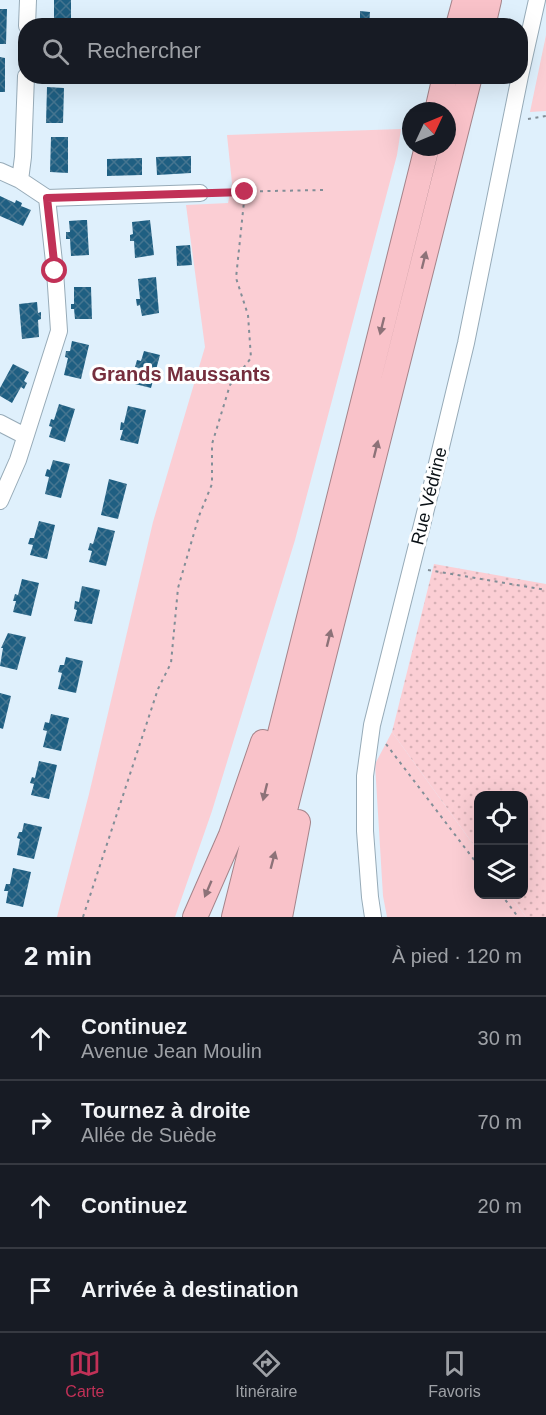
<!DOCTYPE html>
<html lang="fr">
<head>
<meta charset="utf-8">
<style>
	body { margin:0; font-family:Helvetica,sans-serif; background:#20242c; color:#f1f3f6 }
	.controls { position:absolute; right:18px; bottom:18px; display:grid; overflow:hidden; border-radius:12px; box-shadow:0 6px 24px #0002 }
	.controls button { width:54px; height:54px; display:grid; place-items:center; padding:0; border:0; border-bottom:2px solid #363941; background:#171b24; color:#f1f3f6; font:30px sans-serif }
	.compass { position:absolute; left:402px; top:102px; width:54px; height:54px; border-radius:50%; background:#171b24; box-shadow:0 6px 24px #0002; rotate:46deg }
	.stop { position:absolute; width:18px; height:18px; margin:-14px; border:4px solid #c13157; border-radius:50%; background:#fff }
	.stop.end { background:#c13157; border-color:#fff; box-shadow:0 2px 6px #0008 }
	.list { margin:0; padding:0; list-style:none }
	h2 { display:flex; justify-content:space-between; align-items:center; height:78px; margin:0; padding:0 24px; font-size:26px }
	h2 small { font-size:20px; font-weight:400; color:#9ea1a6 }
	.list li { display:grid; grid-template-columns:39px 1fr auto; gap:18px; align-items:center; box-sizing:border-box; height:84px; padding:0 24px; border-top:2px solid #363941 }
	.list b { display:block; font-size:22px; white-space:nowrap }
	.list p { margin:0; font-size:20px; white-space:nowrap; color:#9ea1a6 }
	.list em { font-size:20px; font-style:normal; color:#9ea1a6 }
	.icon { flex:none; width:33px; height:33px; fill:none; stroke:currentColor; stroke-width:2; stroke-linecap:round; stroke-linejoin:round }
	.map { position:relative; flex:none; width:546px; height:917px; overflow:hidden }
	.search { position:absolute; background:#171b24; box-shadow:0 6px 24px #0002; left:18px; right:18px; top:18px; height:66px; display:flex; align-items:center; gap:15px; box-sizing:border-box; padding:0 21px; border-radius:24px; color:#9ea1a6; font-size:22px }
	.sheet { height:414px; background:#171b24 }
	nav { display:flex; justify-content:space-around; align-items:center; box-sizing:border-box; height:84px; border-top:2px solid #363941; background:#171b24; font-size:16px; color:#9ea1a6 }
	nav a { display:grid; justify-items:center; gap:3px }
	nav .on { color:#c13157 }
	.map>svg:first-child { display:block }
</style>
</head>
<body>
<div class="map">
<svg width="546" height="917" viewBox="0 0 546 917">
	<defs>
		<pattern id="park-dots" width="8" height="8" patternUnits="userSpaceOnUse" patternTransform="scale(1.5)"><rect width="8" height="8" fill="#fbced4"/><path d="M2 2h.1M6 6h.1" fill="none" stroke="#d6b0b5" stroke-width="1.8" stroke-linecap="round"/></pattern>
		<pattern id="building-cross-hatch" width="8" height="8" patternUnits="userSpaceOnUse" patternTransform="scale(1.5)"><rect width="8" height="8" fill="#1f5f82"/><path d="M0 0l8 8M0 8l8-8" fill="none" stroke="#457590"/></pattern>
	</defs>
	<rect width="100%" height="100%" fill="#dff0fc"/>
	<path fill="#fbced4" d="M 546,35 L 546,111 L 530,112 Z
		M 401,129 L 397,155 L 295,540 L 212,811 L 175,917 L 57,917 L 89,794 L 153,522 L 205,347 L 186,205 L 228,203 L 232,183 L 227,135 Z
		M 392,732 L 478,851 L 478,894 L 510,895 L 526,917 L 387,917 L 383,896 L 375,764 Z"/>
	<path fill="url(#park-dots)" d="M 434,564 L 546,584 L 546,917 L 526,917 L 510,895 L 524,894 L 524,796 L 478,796 L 478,851 L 392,732 Z"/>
	<path fill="url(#building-cross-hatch)" d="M 54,0 L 71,0 L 71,26 L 54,26 Z
		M 0,9 L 7,9 L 6,44 L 0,44 Z
		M 360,11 L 370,12 L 369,26 L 365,26 L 365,22 L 360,22 Z
		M 0,57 L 5,58 L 5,92 L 0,92 Z
		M 47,87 L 64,88 L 63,123 L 46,123 Z
		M 51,137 L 68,137 L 68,173 L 50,172 Z
		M 191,156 L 191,173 L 157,175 L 156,157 Z
		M 142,158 L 142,175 L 107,176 L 107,159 Z
		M 0,196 L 15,203 L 16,200 L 22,203 L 21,206 L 31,210 L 23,226 L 0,216 Z
		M 83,220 L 87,220 L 89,255 L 71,256 L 70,239 L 66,239 L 66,232 L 70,232 L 69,221 Z
		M 150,220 L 154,255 L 135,258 L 134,241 L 130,241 L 130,235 L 133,234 L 132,222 Z
		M 190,245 L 192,265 L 177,266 L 176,246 Z
		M 156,277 L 159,313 L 142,316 L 140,305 L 137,306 L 136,299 L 140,299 L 138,279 Z
		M 74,287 L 91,287 L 92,319 L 75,319 L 74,309 L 71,309 L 71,304 L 74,304 Z
		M 37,302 L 38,313 L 41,312 L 41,319 L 38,320 L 39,337 L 22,339 L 19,304 Z
		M 72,341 L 89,345 L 81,379 L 64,375 L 68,358 L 65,357 L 66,351 L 70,351 Z
		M 144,351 L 160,355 L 151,388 L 135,384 L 139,368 L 135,367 L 137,360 L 141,361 Z
		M 13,364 L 29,372 L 24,381 L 27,383 L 24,389 L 21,387 L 12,403 L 0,396 L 0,388 Z
		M 59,404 L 75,409 L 65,442 L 49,437 L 52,427 L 49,426 L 51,419 L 54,420 Z
		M 128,406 L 146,410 L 138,444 L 120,440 L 123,430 L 120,430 L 121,422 L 124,423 Z
		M 53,460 L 70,464 L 61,498 L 45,494 L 49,477 L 45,476 L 47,469 L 50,470 Z
		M 109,479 L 127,484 L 118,519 L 101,515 Z
		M 39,521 L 55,525 L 47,559 L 30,555 L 33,545 L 28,544 L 30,538 L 34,538 Z
		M 98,527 L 115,531 L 106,566 L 89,562 L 92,551 L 88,550 L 90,543 L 93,544 Z
		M 22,579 L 39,583 L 31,616 L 13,612 L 16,601 L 13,601 L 15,594 L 18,595 Z
		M 82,586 L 100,590 L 92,624 L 74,621 L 77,610 L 74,609 L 75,601 L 79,602 Z
		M 8,633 L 26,637 L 17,670 L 0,666 L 3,648 L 1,648 Z
		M 66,657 L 83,661 L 76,693 L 58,689 L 62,673 L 58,672 L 60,665 L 64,665 Z
		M 0,693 L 11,696 L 3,729 L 0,728 Z
		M 51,714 L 69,718 L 61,751 L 43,747 L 47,731 L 43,730 L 45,722 L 49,723 Z
		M 39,761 L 57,765 L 49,799 L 31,795 L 34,784 L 30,783 L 32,777 L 35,778 Z
		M 24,823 L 42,827 L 34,859 L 17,855 L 20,839 L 17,838 L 19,832 L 22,832 Z
		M 13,868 L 31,872 L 23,907 L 6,903 L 8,891 L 4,891 L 6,884 L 10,884 Z"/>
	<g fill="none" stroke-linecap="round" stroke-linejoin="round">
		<defs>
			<path id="minor" d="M 27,26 L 28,0
				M 520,76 L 537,0
				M 0,171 L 20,180
				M 47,198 L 200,193
				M 0,423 L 25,436
				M 0,501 L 18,460 L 59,331 L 55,271 L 47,198 L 20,180 L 23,157 L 26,76
				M 373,917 L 370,897 L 365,831 L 365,776 L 372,725 L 429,497 L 466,343 L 520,76"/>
			<path id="highway" d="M 458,26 L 465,0
				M 483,26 L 489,0
				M 437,111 L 445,76
				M 195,917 L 231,835 L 263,742
				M 234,917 L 427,147
				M 258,917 L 470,76
				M 280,917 L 298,822"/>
		</defs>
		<use href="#minor" stroke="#97abb8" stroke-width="18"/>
		<use href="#highway" stroke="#a5848a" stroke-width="26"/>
		<path stroke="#828e97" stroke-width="2" stroke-dasharray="3 4.5" stroke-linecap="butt" d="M 528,119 L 546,116
			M 215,192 L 325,190
			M 428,570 L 546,590
			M 386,744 L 478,865
			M 501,894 L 518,917
			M 83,917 L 158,689 L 171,663 L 178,588 L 199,516 L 212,484 L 212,444 L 230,385 L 251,358 L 248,315 L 236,278 L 245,192"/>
		<use href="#minor" stroke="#fff" stroke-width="16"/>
		<use href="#highway" stroke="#f9c2c9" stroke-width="24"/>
	</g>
	<defs><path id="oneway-solid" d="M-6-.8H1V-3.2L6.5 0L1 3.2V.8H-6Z" transform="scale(1.5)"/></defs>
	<g fill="#8d7278">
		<use href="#oneway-solid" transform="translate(424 260) rotate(-76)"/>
		<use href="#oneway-solid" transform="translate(382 326) rotate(104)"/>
		<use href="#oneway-solid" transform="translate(376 449) rotate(-76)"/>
		<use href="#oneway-solid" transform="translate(329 638) rotate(-76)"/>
		<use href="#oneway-solid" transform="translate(265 792) rotate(104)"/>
		<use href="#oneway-solid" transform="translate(273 860) rotate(-75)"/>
		<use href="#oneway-solid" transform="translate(208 889) rotate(113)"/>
	</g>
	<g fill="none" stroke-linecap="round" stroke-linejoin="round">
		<path stroke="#c13157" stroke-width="8" d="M 55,271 L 47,198 L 245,192"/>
	</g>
	<g text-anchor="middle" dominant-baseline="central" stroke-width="6" stroke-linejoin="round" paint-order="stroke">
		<g font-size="18" fill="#0a1116" stroke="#fff">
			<text transform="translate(429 496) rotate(-76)">Rue Védrine</text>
		</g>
		<g font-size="20" font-weight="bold" fill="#752e3d" stroke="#fff">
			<text x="181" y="374">Grands Maussants</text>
		</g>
	</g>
</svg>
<div class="controls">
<button><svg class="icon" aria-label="locate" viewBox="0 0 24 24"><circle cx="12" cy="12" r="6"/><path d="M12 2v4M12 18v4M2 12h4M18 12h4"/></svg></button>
<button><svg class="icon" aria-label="layers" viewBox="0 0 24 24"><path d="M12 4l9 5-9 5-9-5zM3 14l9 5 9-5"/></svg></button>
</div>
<svg class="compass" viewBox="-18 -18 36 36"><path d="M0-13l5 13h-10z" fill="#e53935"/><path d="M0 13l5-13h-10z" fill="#9ea1a6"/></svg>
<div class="stop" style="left:55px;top:271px"></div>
<div class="stop end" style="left:245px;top:192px"></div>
<div class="search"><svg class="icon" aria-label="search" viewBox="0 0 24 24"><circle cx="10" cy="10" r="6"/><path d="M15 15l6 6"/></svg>Rechercher</div>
</div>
<section class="sheet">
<h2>2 min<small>À pied · 120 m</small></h2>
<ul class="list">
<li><svg class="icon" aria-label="ahead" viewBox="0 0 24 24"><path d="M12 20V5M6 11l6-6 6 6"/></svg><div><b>Continuez</b><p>Avenue Jean Moulin</p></div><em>30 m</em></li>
<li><svg class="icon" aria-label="right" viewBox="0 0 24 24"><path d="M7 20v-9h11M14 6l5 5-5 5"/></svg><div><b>Tournez à droite</b><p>Allée de Suède</p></div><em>70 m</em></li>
<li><svg class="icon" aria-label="ahead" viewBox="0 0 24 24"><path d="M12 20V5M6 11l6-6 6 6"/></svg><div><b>Continuez</b></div><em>20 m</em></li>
<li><svg class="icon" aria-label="arrive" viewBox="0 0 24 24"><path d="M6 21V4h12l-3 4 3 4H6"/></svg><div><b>Arrivée à destination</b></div></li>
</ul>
</section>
<nav>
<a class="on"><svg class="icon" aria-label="map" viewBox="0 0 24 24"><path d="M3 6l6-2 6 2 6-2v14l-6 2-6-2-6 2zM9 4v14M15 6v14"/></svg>Carte</a>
<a><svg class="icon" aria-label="directions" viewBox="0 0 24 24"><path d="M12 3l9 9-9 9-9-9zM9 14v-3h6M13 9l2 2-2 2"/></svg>Itinéraire</a>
<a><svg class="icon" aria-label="saved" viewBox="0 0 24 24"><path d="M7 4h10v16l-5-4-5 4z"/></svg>Favoris</a>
</nav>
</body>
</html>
